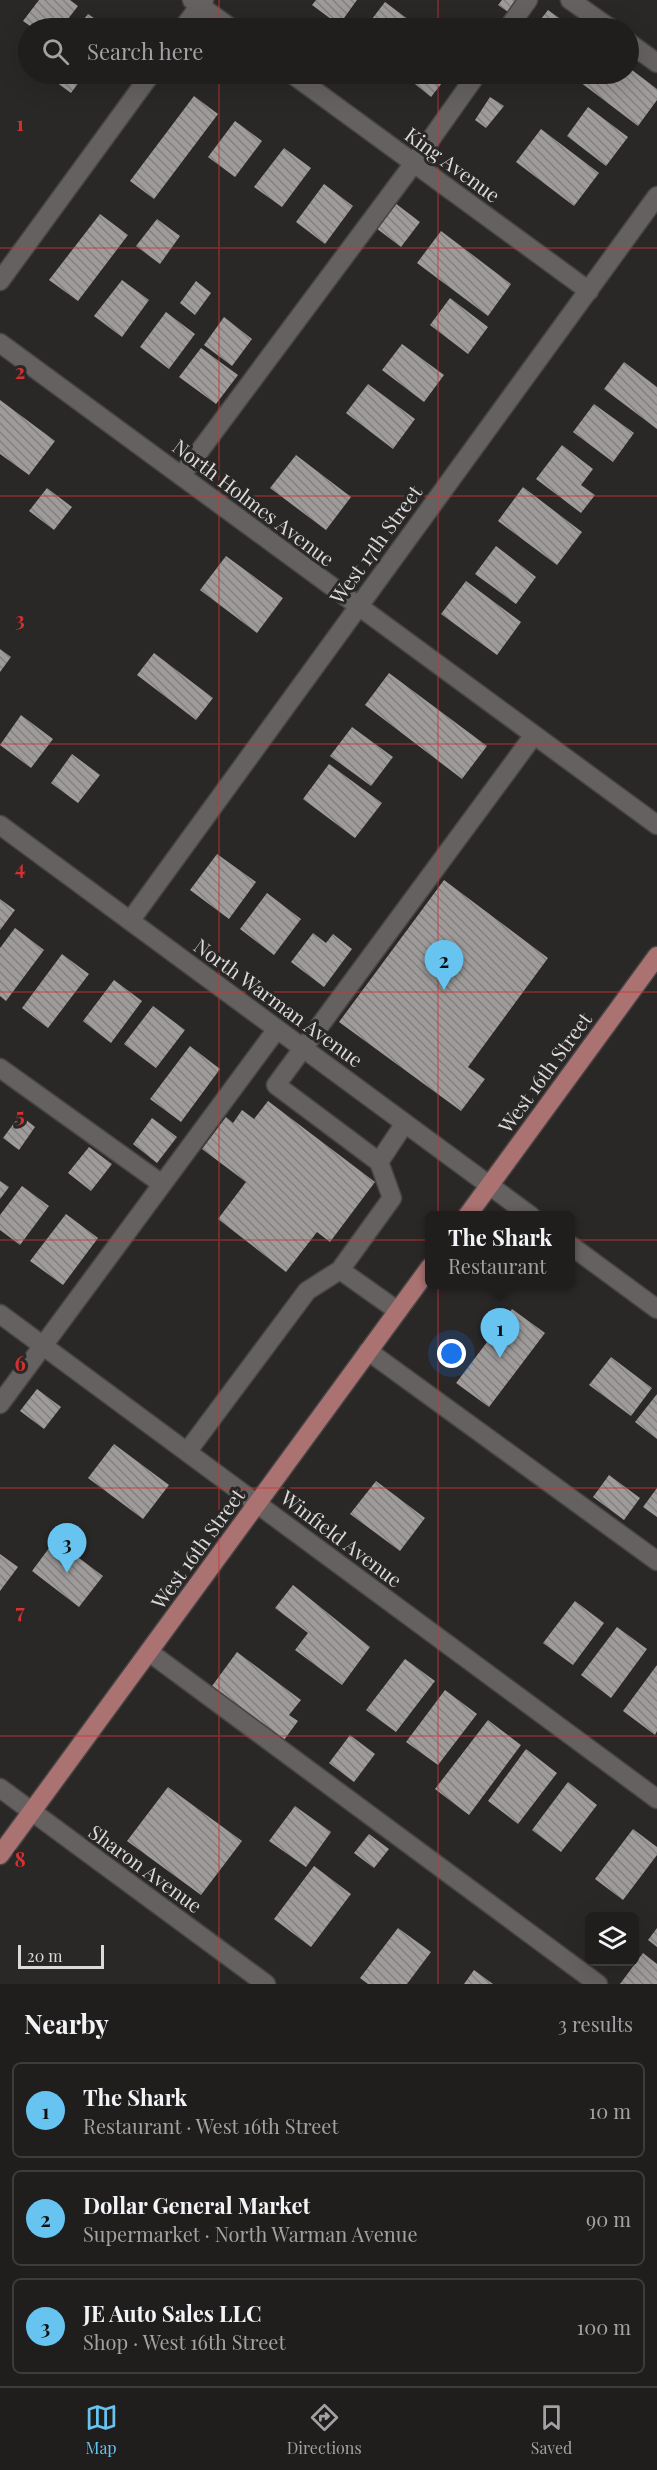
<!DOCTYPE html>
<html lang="en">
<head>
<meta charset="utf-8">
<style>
	body { margin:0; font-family:"Playfair Display",serif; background:#282626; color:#f1f3f6 }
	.controls { position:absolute; right:18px; bottom:18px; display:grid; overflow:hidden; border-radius:9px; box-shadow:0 6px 24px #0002 }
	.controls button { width:54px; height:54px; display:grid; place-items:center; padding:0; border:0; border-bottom:2px solid #3d3b3b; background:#201d1d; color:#f1f3f6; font:30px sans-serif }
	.scale { position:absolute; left:18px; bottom:15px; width:86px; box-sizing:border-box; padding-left:6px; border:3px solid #dbd9d9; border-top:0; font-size:16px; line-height:21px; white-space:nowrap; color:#dbd9d9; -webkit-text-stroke:4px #2a2727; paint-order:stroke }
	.you { position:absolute; left:452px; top:1354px; width:21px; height:21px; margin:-15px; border:4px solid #fff; border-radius:50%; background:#1a73e8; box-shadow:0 0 0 9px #1a73e833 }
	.badge { display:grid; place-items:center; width:39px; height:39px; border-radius:50%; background:#67c4f0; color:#111; font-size:20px; font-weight:700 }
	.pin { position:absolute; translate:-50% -50px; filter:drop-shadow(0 2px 3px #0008) }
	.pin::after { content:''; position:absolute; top:32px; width:21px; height:18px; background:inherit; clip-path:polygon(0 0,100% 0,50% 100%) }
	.popup { position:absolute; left:425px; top:1211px; width:150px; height:78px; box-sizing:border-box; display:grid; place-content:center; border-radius:9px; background:#201d1d; filter:drop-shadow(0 2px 4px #0005); font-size:20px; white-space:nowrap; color:#a2a2a4 }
	.popup b { font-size:22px; color:#f1f3f6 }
	.popup::after { content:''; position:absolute; left:50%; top:100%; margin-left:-12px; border:12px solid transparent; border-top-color:#201d1d }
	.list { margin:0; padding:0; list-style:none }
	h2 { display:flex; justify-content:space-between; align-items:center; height:78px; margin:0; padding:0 24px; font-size:26px }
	h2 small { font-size:20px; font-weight:400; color:#a2a2a4 }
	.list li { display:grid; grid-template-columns:39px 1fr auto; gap:18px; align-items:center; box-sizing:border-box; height:96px; margin:0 12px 12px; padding:0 12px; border:2px solid #3d3b3b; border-radius:9px }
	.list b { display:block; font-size:22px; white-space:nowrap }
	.list p { margin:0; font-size:20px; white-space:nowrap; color:#a2a2a4 }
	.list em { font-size:20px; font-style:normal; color:#a2a2a4 }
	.icon { flex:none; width:33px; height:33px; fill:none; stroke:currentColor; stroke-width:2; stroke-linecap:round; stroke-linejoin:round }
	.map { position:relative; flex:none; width:657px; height:1984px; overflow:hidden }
	.search { position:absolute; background:#201d1d; box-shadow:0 6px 24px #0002; left:18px; right:18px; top:18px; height:66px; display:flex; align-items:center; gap:15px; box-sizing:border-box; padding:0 21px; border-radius:33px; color:#a2a2a4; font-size:22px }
	.sheet { height:402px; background:#201d1d }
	nav { display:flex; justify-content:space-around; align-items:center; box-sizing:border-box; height:84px; border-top:2px solid #3d3b3b; background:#201d1d; font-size:16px; color:#a2a2a4 }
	nav a { display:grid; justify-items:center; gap:3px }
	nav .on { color:#67c4f0 }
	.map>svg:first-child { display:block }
</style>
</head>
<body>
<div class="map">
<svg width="657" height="1984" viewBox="0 0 657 1984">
	<defs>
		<pattern id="building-back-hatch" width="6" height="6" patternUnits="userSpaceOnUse" patternTransform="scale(1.5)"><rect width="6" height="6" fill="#9f9b9b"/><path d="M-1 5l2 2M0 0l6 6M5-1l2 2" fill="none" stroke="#838080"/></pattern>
	</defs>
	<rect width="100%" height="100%" fill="#2a2727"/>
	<path fill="url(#building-back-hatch)" d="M 39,0 L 70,0 L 78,6 L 61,28 L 33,28 L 23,21 Z
		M 316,0 L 357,0 L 339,25 L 312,5 Z
		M 502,0 L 517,0 L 508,12 L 498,5 Z
		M 385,2 L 413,23 L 408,28 L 365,28 Z
		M 548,10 L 569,25 L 567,28 L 534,28 Z
		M 88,14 L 108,28 L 77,28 Z
		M 628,67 L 657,89 L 657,100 L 638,126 L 580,82 L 586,74 L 628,74 Z
		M 45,74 L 85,74 L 71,93 Z
		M 407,74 L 449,74 L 431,97 L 405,76 Z
		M 514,74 L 535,74 L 527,83 Z
		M 194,96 L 218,114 L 154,199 L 130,181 Z
		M 490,97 L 504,106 L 486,128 L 475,120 Z
		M 588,107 L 628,137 L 606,166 L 567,136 Z
		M 235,121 L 262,141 L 235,177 L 208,157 Z
		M 541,129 L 599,173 L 574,206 L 516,162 Z
		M 284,148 L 311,168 L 282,207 L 254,187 Z
		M 324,184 L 353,206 L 325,244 L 296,222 Z
		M 395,203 L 420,222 L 401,247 L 376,228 Z
		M 100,214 L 128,235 L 78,301 L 49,280 Z
		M 157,219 L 180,236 L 160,264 L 136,246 Z
		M 441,231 L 511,284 L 488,316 L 417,263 Z
		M 122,280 L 149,300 L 122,337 L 94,316 Z
		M 196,281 L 211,293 L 195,315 L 180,303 Z
		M 450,298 L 488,327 L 468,354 L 430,325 Z
		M 166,312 L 195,334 L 169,369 L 140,347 Z
		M 224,317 L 252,339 L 232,366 L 204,345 Z
		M 402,344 L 444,375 L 424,402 L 382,370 Z
		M 201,348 L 238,375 L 216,404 L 179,377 Z
		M 624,362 L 657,387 L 657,429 L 604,389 Z
		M 368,384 L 415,419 L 393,449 L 346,413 Z
		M 0,400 L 55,441 L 29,475 L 0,454 Z
		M 594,404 L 634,433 L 613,462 L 573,432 Z
		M 562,445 L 593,469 L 581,485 L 595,495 L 581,513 L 536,479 Z
		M 296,455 L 351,497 L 326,530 L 270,488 Z
		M 523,487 L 582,532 L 557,565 L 498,521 Z
		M 47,488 L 72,507 L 54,530 L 29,511 Z
		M 496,546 L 536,577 L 516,604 L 475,574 Z
		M 226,556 L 283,598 L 257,633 L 200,590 Z
		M 466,581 L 521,622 L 497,655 L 441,614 Z
		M 0,649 L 11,657 L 0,672 Z
		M 154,653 L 213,698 L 196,720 L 137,675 Z
		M 389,673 L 487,746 L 462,779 L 365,705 Z
		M 21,715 L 53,739 L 31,768 L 0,745 Z
		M 352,727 L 393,757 L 371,786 L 330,756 Z
		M 72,754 L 100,775 L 78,803 L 51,783 Z
		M 329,764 L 382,803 L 355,838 L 303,799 Z
		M 217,854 L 256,882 L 229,919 L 190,890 Z
		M 444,880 L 548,958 L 468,1067 L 485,1079 L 461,1111 L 339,1022 Z
		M 267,893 L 301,919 L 274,955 L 240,929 Z
		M 0,899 L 15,910 L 0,930 Z
		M 15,928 L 44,950 L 6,1001 L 0,996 L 0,948 Z
		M 313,933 L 326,943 L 333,934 L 352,949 L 324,987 L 291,962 Z
		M 62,954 L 89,974 L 48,1028 L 22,1008 Z
		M 114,980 L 142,1001 L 111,1043 L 83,1021 Z
		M 153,1006 L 185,1030 L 156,1068 L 124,1044 Z
		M 190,1046 L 220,1069 L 181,1122 L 150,1099 Z
		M 268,1101 L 375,1182 L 330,1242 L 317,1232 L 286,1272 L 218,1219 L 246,1182 L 202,1149 L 226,1117 L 233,1123 L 242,1110 L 254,1119 Z
		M 20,1115 L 35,1127 L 19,1150 L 3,1138 Z
		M 152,1118 L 177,1137 L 157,1163 L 133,1144 Z
		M 89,1147 L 112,1164 L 91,1191 L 68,1173 Z
		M 0,1181 L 9,1187 L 0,1199 Z
		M 22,1186 L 49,1206 L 20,1245 L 0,1230 L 0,1215 Z
		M 66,1214 L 98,1238 L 63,1285 L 30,1261 Z
		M 512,1309 L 545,1333 L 489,1407 L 456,1383 Z
		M 611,1357 L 652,1388 L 631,1416 L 589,1385 Z
		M 37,1389 L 61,1407 L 44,1429 L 20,1411 Z
		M 657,1394 L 657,1439 L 635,1422 Z
		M 114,1444 L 169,1485 L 143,1519 L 88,1478 Z
		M 609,1475 L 640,1498 L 624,1520 L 593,1497 Z
		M 376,1481 L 425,1518 L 400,1551 L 350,1514 Z
		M 657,1488 L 657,1517 L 643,1507 Z
		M 55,1540 L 103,1576 L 79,1607 L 32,1571 Z
		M 0,1554 L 18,1567 L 0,1591 Z
		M 293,1585 L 370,1647 L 342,1685 L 295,1650 L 308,1633 L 275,1608 Z
		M 575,1601 L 604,1623 L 573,1665 L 543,1643 Z
		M 617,1627 L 647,1649 L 611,1698 L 581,1675 Z
		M 237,1652 L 301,1700 L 289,1715 L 298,1721 L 284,1740 L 212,1686 Z
		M 405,1659 L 435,1681 L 396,1732 L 366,1710 Z
		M 657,1665 L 657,1731 L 655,1735 L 623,1711 Z
		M 445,1690 L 477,1714 L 438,1765 L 406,1742 Z
		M 488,1720 L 521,1745 L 469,1815 L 435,1789 Z
		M 350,1735 L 375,1754 L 354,1782 L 329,1763 Z
		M 526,1749 L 557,1773 L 518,1824 L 488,1801 Z
		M 568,1782 L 597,1805 L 561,1852 L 532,1830 Z
		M 168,1787 L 242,1841 L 201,1895 L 127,1841 Z
		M 295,1806 L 331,1832 L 306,1867 L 269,1841 Z
		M 633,1829 L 657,1847 L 657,1855 L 623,1900 L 595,1879 Z
		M 369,1834 L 389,1849 L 374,1868 L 354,1853 Z
		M 314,1866 L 351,1894 L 311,1947 L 274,1919 Z
		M 398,1928 L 431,1952 L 407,1984 L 368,1984 L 360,1978 Z
		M 657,1928 L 657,1947 L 648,1940 Z
		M 643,1953 L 657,1964 L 657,1984 L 620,1984 Z
		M 474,1970 L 493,1984 L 464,1984 Z"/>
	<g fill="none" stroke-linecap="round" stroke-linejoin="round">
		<defs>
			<path id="minor" d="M 192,0 L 231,28
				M 570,0 L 610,28
				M 183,28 L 204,0
				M 508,28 L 528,0
				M 628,42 L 657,63
				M 292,74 L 589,291
				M 0,281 L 151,74
				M 0,343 L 657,825
				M 181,476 L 414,163 L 477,74
				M 0,825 L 531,1216
				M 130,921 L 657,196
				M 0,1068 L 162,1184
				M 379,1162 L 405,1123
				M 570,1245 L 657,1309
				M 340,1270 L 398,1311
				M 0,1314 L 657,1799
				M 368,1351 L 657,1561
				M 0,1404 L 277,1029
				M 187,1452 L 307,1291 L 340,1270 L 392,1198 L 379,1162 L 276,1085 L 534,735
				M 149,1652 L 598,1984
				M 0,1788 L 266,1984"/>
			<path id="major" d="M 467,1216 L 657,956
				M 0,1855 L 430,1267"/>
		</defs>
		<use href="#minor" stroke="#474444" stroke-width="21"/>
		<use href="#major" stroke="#474444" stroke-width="21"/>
		<use href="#minor" stroke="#656161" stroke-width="18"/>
		<use href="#major" stroke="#ab7272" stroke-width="18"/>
	</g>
	<path fill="none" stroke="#d63131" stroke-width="1.5" stroke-opacity="0.55" d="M 219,0 L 219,28M 438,0 L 438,28M 219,74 L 219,1984M 438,74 L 438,1984M 0,248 L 657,248M 0,496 L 657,496M 0,744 L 657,744M 0,992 L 657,992M 0,1240 L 657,1240M 0,1488 L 657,1488M 0,1736 L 657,1736"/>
	<g text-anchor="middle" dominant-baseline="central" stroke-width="6" stroke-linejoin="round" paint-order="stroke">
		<g font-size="20" fill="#dbd9d9" stroke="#2a2727">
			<text transform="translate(453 164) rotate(36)">King Avenue</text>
			<text transform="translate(254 502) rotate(37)">North Holmes Avenue</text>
			<text transform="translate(375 544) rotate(-54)">West 17th Street</text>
			<text transform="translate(279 1002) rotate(36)">North Warman Avenue</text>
			<text transform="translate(544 1072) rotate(-54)">West 16th Street</text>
			<text transform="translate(342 1538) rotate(37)">Winfield Avenue</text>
			<text transform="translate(197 1548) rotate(-54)">West 16th Street</text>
			<text transform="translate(146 1868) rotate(36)">Sharon Avenue</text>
		</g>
	</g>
	<g font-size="20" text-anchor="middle" font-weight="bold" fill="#d63131" stroke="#2a2727" stroke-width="6" stroke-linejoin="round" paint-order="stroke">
		<text x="20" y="131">1</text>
		<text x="20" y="379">2</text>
		<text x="20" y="627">3</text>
		<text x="20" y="875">4</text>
		<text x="20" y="1123">5</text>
		<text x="20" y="1371">6</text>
		<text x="20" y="1619">7</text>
		<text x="20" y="1867">8</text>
	</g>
</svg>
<div class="controls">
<button><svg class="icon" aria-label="layers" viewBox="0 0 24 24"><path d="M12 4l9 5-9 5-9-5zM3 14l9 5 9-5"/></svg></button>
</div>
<div class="scale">20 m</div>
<div class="you"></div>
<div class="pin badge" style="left:500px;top:1358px">1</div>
<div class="popup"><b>The Shark</b>Restaurant</div>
<div class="pin badge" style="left:444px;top:990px">2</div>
<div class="pin badge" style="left:67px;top:1573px">3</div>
<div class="search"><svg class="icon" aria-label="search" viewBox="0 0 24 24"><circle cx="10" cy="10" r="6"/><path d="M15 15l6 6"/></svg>Search here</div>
</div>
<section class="sheet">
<h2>Nearby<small>3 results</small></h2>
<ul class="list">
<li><span class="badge">1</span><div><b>The Shark</b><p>Restaurant · West 16th Street</p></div><em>10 m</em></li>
<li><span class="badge">2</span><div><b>Dollar General Market</b><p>Supermarket · North Warman Avenue</p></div><em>90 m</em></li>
<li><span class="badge">3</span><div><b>JE Auto Sales LLC</b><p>Shop · West 16th Street</p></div><em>100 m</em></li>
</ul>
</section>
<nav>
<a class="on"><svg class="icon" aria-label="map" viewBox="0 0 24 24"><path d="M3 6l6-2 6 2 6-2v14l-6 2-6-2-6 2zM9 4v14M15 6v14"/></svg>Map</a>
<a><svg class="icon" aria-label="directions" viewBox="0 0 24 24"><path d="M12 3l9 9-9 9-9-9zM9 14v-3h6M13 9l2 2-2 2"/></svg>Directions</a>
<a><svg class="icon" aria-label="saved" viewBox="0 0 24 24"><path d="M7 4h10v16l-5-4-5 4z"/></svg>Saved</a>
</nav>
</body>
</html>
